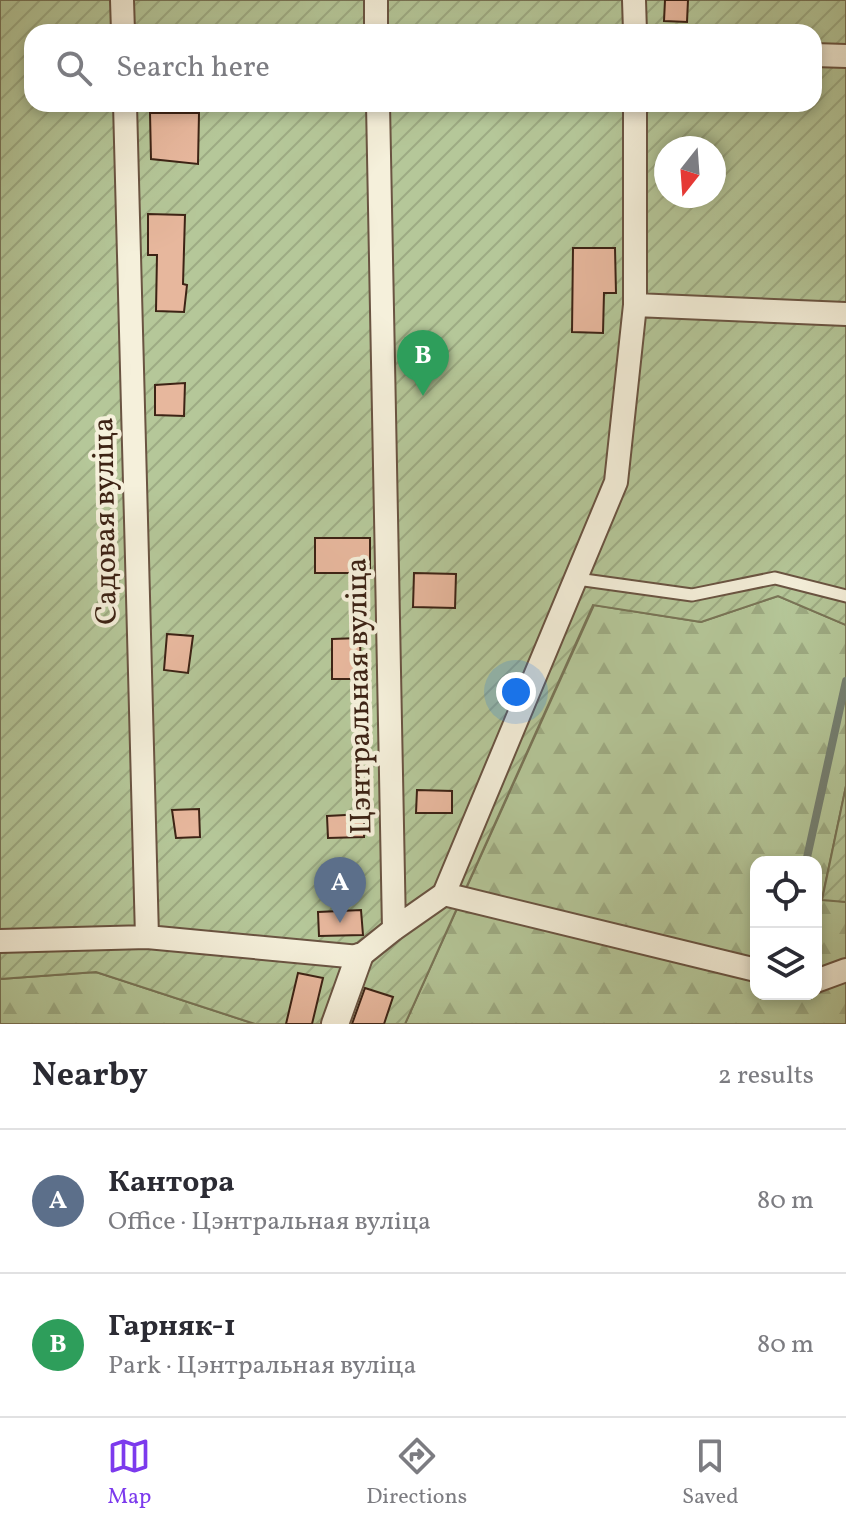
<!DOCTYPE html>
<html lang="en">
<head>
<meta charset="utf-8">
<style>
	body { margin:0; font-family:Vollkorn,serif; background:#f7f7f7; color:#2b2b33 }
	.controls { position:absolute; right:24px; bottom:24px; display:grid; overflow:hidden; border-radius:16px; box-shadow:0 4px 12px #0003 }
	.controls button { width:72px; height:72px; display:grid; place-items:center; padding:0; border:0; border-bottom:2px solid #e1e1e2; background:#fff; color:#2b2b33; font:40px sans-serif }
	.compass { position:absolute; left:654px; top:136px; width:72px; height:72px; border-radius:50%; background:#fff; box-shadow:0 4px 12px #0003; rotate:197deg }
	.you { position:absolute; left:516px; top:692px; width:28px; height:28px; margin:-20px; border:6px solid #fff; border-radius:50%; background:#1a73e8; box-shadow:0 0 0 12px #1a73e833 }
	.badge { display:grid; place-items:center; width:52px; height:52px; border-radius:50%; background:#7c3aed; color:#fff; font-size:26px; font-weight:700 }
	.pin { position:absolute; translate:-50% -66px; filter:drop-shadow(0 2px 4px #0008) }
	.pin::after { content:''; position:absolute; top:42px; width:28px; height:24px; background:inherit; clip-path:polygon(0 0,100% 0,50% 100%) }
	.list { margin:0; padding:0; list-style:none }
	h2 { display:flex; justify-content:space-between; align-items:center; height:104px; margin:0; padding:0 32px; font-size:34px }
	h2 small { font-size:26px; font-weight:400; color:#7c7c81 }
	.list li { display:grid; grid-template-columns:52px 1fr auto; gap:24px; align-items:center; box-sizing:border-box; height:144px; padding:0 32px; border-top:2px solid #e1e1e2 }
	.list b { display:block; font-size:30px; white-space:nowrap }
	.list p { margin:0; font-size:26px; white-space:nowrap; color:#7c7c81 }
	.list em { font-size:26px; font-style:normal; color:#7c7c81 }
	.icon { flex:none; width:44px; height:44px; fill:none; stroke:currentColor; stroke-width:2; stroke-linecap:round; stroke-linejoin:round }
	.map { position:relative; flex:none; width:846px; height:1024px; overflow:hidden }
	.search { position:absolute; background:#fff; box-shadow:0 4px 12px #0003; left:24px; right:24px; top:24px; height:88px; display:flex; align-items:center; gap:20px; box-sizing:border-box; padding:0 28px; border-radius:24px; color:#7c7c81; font-size:30px }
	.sheet { height:392px; background:#fff }
	nav { display:flex; justify-content:space-around; align-items:center; box-sizing:border-box; height:112px; border-top:2px solid #e1e1e2; background:#fff; font-size:22px; color:#7c7c81 }
	nav a { display:grid; justify-items:center; gap:4px }
	nav .on { color:#7c3aed }
	.map>svg:first-child { display:block }
</style>
</head>
<body>
<div class="map">
<svg width="846" height="1024" viewBox="0 0 846 1024">
	<defs>
		<pattern id="forest-firs" width="22" height="20" patternUnits="userSpaceOnUse" patternTransform="scale(2)"><rect width="22" height="20" fill="#b5c799"/><path d="M5 1l3.5 6h-7zM16 11l3.5 6h-7z" fill="#9dab83"/></pattern>
		<pattern id="garden-furrows" width="10" height="10" patternUnits="userSpaceOnUse" patternTransform="scale(2)"><rect width="10" height="10" fill="#b5c799"/><path d="M-1 1l2-2M0 10L10 0M9 11l2-2" fill="none" stroke="#9dab83"/></pattern>
	</defs>
	<rect width="100%" height="100%" fill="#f0e8c8"/>
	<filter id="stains"><feTurbulence type="fractalNoise" baseFrequency=".0025" numOctaves="4"/><feColorMatrix values="0 0 0 0 .2 0 0 0 0 .09 0 0 0 0 .02 0 0 0 .5 -.17"/></filter>
	<radialGradient id="worn" r=".72"><stop offset=".6" stop-color="#630" stop-opacity="0"/><stop offset="1" stop-color="#630" stop-opacity=".3"/></radialGradient>
	<path fill="url(#forest-firs)" stroke="#797557" stroke-width="2" fill-rule="evenodd" d="M 778,596 L 846,625 L 846,786 L 822,899 L 846,902 L 846,1024 L 405,1024 L 594,605 L 701,622 ZM 756,862 L 816,862 L 816,994 L 756,994 Z
		M 96,972 L 255,1024 L 0,1024 L 0,979 Z"/>
	<path fill="url(#garden-furrows)" stroke="#797557" stroke-width="2" fill-rule="evenodd" d="M 0,0 L 846,0 L 846,625 L 778,596 L 701,622 L 593,605 L 405,1024 L 255,1024 L 96,972 L 0,979 ZM 32,32 L 814,32 L 814,104 L 32,104 ZM 666,148 L 714,148 L 714,196 L 666,196 Z
		M 846,786 L 846,902 L 822,900 Z"/>
	<g fill="none" stroke-linecap="round" stroke-linejoin="round">
		<path stroke="#758173" stroke-width="8" d="M 806,862 L 846,681"/>
	</g>
	<path fill="#e7b79d" stroke="#3d2315" stroke-width="2" d="M 665,0 L 688,0 L 687,22 L 664,21 Z
		M 150,113 L 199,113 L 198,164 L 151,159 Z
		M 148,214 L 185,215 L 183,284 L 187,285 L 184,312 L 156,311 L 157,255 L 148,255 Z
		M 573,248 L 615,248 L 616,293 L 604,293 L 603,333 L 572,332 Z
		M 185,383 L 184,416 L 155,415 L 155,385 Z
		M 315,538 L 370,538 L 370,573 L 315,573 Z
		M 414,573 L 456,574 L 455,608 L 413,607 Z
		M 167,634 L 193,636 L 188,673 L 164,670 Z
		M 360,638 L 361,679 L 332,679 L 332,639 Z
		M 417,790 L 452,791 L 452,813 L 416,813 Z
		M 199,809 L 200,837 L 176,838 L 172,810 Z
		M 364,814 L 364,837 L 328,838 L 327,816 Z
		M 361,910 L 363,935 L 319,936 L 318,912 Z
		M 298,973 L 323,978 L 312,1024 L 286,1024 Z
		M 365,988 L 393,997 L 384,1024 L 352,1024 Z"/>
	<g fill="none" stroke-linecap="round" stroke-linejoin="round">
		<defs>
			<path id="service" d="M 577,579 L 692,595 L 775,578 L 846,596"/>
			<path id="minor" d="M 122,0 L 123,32
				M 376,0 L 376,32
				M 634,0 L 635,32
				M 814,55 L 846,56
				M 125,104 L 147,937
				M 378,104 L 394,929
				M 635,305 L 846,314
				M 444,894 L 616,482 L 635,305 L 635,104
				M 0,941 L 147,937 L 359,957 L 394,929 L 444,894 L 756,970
				M 816,981 L 846,970"/>
			<path id="tertiary" d="M 335,1024 L 359,957"/>
		</defs>
		<use href="#service" stroke="#6a5442" stroke-width="15"/>
		<use href="#minor" stroke="#6a5442" stroke-width="26"/>
		<use href="#tertiary" stroke="#6a5442" stroke-width="30"/>
		<use href="#service" stroke="#f5f0db" stroke-width="11"/>
		<use href="#minor" stroke="#f5f0db" stroke-width="22"/>
		<use href="#tertiary" stroke="#f5f0db" stroke-width="26"/>
	</g>
	<g text-anchor="middle" dominant-baseline="central" stroke-width="8" stroke-linejoin="round" paint-order="stroke">
		<g font-size="30" fill="#3d2315" stroke="#f5f0db">
			<text transform="translate(106 521) rotate(-91)">Садовая вуліца</text>
			<text transform="translate(360 696) rotate(-91)">Цэнтральная вуліца</text>
		</g>
	</g>
	<rect width="100%" height="100%" filter="url(#stains)"/>
	<rect width="100%" height="100%" fill="url(#worn)"/>
</svg>
<div class="controls">
<button><svg class="icon" aria-label="locate" viewBox="0 0 24 24"><circle cx="12" cy="12" r="6"/><path d="M12 2v4M12 18v4M2 12h4M18 12h4"/></svg></button>
<button><svg class="icon" aria-label="layers" viewBox="0 0 24 24"><path d="M12 4l9 5-9 5-9-5zM3 14l9 5 9-5"/></svg></button>
</div>
<svg class="compass" viewBox="-18 -18 36 36"><path d="M0-13l5 13h-10z" fill="#e53935"/><path d="M0 13l5-13h-10z" fill="#7c7c81"/></svg>
<div class="you"></div>
<div class="pin badge" style="left:340px;top:923px;background:#5c6f8a">A</div>
<div class="pin badge" style="left:423px;top:396px;background:#2e9e5b">B</div>
<div class="search"><svg class="icon" aria-label="search" viewBox="0 0 24 24"><circle cx="10" cy="10" r="6"/><path d="M15 15l6 6"/></svg>Search here</div>
</div>
<section class="sheet">
<h2>Nearby<small>2 results</small></h2>
<ul class="list">
<li><span class="badge" style="background:#5c6f8a">A</span><div><b>Кантора</b><p>Office · Цэнтральная вуліца</p></div><em>80 m</em></li>
<li><span class="badge" style="background:#2e9e5b">B</span><div><b>Гарняк-1</b><p>Park · Цэнтральная вуліца</p></div><em>80 m</em></li>
</ul>
</section>
<nav>
<a class="on"><svg class="icon" aria-label="map" viewBox="0 0 24 24"><path d="M3 6l6-2 6 2 6-2v14l-6 2-6-2-6 2zM9 4v14M15 6v14"/></svg>Map</a>
<a><svg class="icon" aria-label="directions" viewBox="0 0 24 24"><path d="M12 3l9 9-9 9-9-9zM9 14v-3h6M13 9l2 2-2 2"/></svg>Directions</a>
<a><svg class="icon" aria-label="saved" viewBox="0 0 24 24"><path d="M7 4h10v16l-5-4-5 4z"/></svg>Saved</a>
</nav>
</body>
</html>
